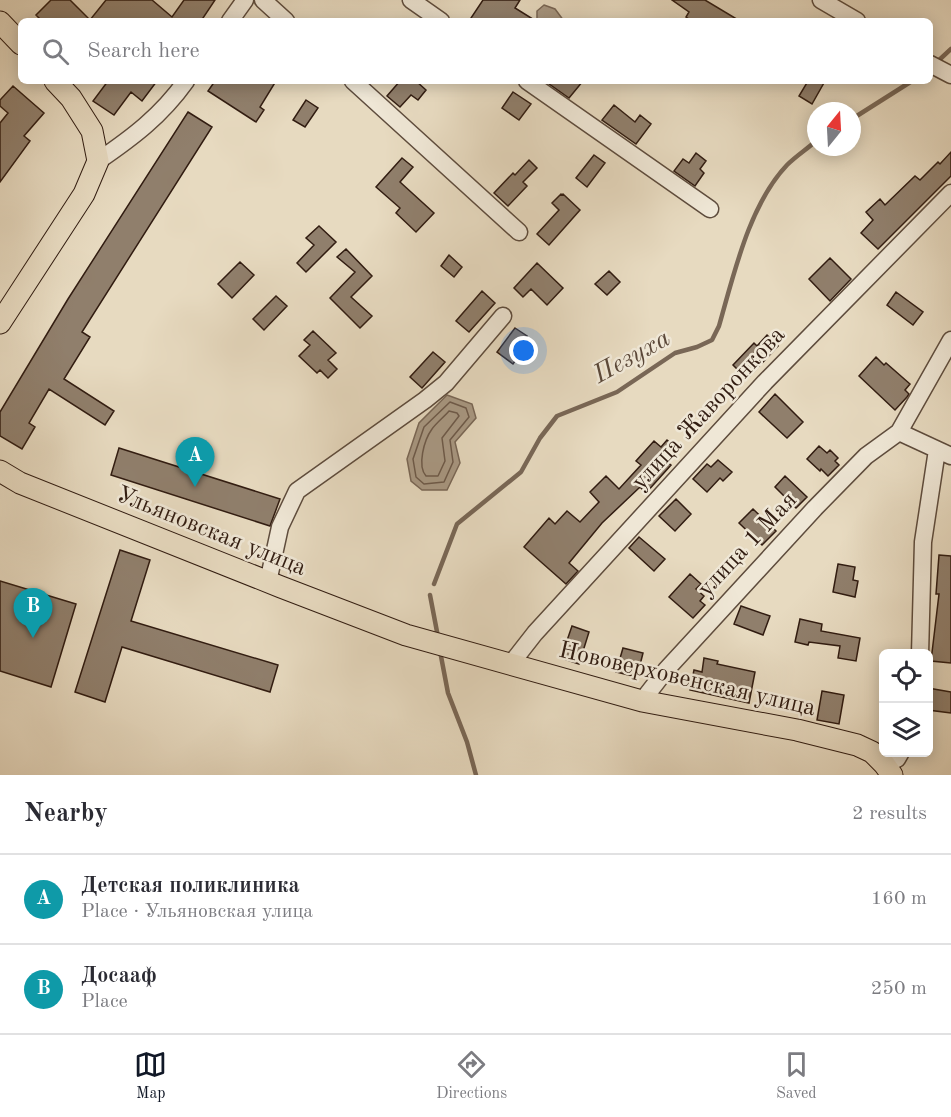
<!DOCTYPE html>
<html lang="en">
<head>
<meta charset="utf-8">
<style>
	body { margin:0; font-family:"Old Standard TT",serif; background:#f7f7f7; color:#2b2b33 }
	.controls { position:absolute; right:18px; bottom:18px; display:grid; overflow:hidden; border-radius:9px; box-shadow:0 3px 15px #0003 }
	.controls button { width:54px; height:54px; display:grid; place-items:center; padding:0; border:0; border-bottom:2px solid #e1e1e2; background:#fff; color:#2b2b33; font:30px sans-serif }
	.compass { position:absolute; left:807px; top:102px; width:54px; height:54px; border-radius:50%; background:#fff; box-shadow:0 3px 15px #0003; rotate:18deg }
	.you { position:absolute; left:524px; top:351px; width:21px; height:21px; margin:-15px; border:4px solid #fff; border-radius:50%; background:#1a73e8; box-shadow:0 0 0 9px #1a73e833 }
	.badge { display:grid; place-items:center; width:39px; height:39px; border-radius:50%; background:#111827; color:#fff; font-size:20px; font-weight:700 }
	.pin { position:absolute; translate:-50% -50px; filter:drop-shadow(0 2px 3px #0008) }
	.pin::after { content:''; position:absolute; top:32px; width:21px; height:18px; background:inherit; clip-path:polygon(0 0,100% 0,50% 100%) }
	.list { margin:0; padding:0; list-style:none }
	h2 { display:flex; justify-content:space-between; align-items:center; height:78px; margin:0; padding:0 24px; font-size:26px }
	h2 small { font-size:20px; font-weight:400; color:#7c7c81 }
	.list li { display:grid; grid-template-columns:39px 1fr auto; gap:18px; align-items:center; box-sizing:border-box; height:90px; padding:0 24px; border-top:2px solid #e1e1e2 }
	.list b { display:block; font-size:22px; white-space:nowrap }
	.list p { margin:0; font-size:20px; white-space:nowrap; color:#7c7c81 }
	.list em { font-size:20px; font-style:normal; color:#7c7c81 }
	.icon { flex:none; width:33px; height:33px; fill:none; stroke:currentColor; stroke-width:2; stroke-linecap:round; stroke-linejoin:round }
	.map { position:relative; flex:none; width:951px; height:775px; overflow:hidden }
	.search { position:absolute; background:#fff; box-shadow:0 3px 15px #0003; left:18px; right:18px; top:18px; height:66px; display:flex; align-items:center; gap:15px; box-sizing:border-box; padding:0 21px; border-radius:9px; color:#7c7c81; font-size:22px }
	.sheet { height:258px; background:#fff }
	nav { display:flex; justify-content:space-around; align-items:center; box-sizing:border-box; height:84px; border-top:2px solid #e1e1e2; background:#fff; font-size:16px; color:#7c7c81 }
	nav a { display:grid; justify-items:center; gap:3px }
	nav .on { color:#111827 }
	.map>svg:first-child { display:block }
</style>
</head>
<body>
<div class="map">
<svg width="951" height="775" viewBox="0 0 951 775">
	<rect width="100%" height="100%" fill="#e7dac0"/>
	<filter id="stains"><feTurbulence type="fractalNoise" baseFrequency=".00333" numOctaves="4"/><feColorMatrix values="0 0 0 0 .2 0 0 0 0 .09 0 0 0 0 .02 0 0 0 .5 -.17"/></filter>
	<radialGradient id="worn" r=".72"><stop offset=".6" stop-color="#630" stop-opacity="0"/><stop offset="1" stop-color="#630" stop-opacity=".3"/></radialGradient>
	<path fill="#a99984" stroke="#796756" stroke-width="1.5" d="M 544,5 L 555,9 L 564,21 L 537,21 L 537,11 Z
		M 447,395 L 472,404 L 476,418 L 455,442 L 460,463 L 447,490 L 422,490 L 411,481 L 407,459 L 419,423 Z"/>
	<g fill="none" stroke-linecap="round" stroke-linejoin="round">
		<path stroke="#6d5a4a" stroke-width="1.5" d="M 450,402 L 466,408 L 469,417 L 450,440 L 453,462 L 444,482 L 424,484 L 416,477 L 413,459 L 424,427 Z
			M 449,411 L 457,413 L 459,416 L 442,438 L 445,461 L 438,476 L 426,476 C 417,466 424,440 432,429 C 436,423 444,417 449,411 Z"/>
		<path stroke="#796756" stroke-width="4.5" d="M 937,62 L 951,49
			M 852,119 L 912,81
			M 434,584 L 457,524 L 521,472 L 540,438 L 557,416 L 617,392 L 675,353 L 697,347 L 712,340 L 719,326 C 734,274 749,205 787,165 C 796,156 807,149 816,141
			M 430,595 L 438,637
			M 440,651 L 448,693 L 467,742 L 476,775"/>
	</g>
	<path fill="#907f6c" stroke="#311c11" stroke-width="1.5" d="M 51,0 L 70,0 L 90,20 L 106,0 L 152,0 L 172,17 L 184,0 L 215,0 L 201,21 L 42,21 L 36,15 Z
		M 483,0 L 520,0 L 515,8 L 536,21 L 469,21 Z
		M 672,0 L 705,0 L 740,21 L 692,21 L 686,17 L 689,12 Z
		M 108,81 L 157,81 L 142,101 L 131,92 L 114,115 L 93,101 Z
		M 215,81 L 276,81 L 260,107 L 264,110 L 256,122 L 208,91 Z
		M 400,81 L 416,81 L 426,90 L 418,100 L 411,95 L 400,107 L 387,96 Z
		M 545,81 L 583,81 L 569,98 Z
		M 808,81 L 825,81 L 812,104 L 799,96 Z
		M 13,86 L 44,113 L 24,136 L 30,141 L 0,182 L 0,123 L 8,113 L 0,106 L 0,100 Z
		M 513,92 L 531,104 L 519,120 L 502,108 Z
		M 306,100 L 318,108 L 305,127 L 293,120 Z
		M 614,105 L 635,122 L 640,115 L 651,124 L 636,144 L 602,120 Z
		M 188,112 L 212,127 L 82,332 L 90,337 L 64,379 L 114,411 L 105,425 L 49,389 L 29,423 L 35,427 L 22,449 L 0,436 L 0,412 L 68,299 Z
		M 951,152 L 951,176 L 878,249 L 861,233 L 873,220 L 866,212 L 880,199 L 885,205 L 915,176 L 920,180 L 938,162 L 940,164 Z
		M 696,153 L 706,161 L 700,169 L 704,173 L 695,186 L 674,171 L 683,159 L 689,163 Z
		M 594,155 L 605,163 L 587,187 L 576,178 Z
		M 402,158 L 413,167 L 400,182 L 434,213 L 416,232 L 396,213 L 400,208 L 376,187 Z
		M 529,160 L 537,168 L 523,182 L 527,186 L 508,206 L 494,193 L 513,173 L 515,175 Z
		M 561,194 L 562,195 L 563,194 L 580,210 L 549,245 L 537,234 L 559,210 L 552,203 Z
		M 319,226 L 336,242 L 306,272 L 297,263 L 314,245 L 306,238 Z
		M 346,249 L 372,276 L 351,297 L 372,316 L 360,328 L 330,298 L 355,272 L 337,257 Z
		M 449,255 L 462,267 L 454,277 L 441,266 Z
		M 830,258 L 851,279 L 830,301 L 809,279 Z
		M 240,262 L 254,275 L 232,298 L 218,284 Z
		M 537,263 L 563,288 L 547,305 L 531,289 L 523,297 L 514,288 Z
		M 609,271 L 620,282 L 607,295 L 595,284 Z
		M 482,291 L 495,303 L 469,332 L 456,321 Z
		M 896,292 L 923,312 L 913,325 L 887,305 Z
		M 276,296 L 287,306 L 264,330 L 253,319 Z
		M 515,328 L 527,336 L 523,341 L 527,344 L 513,364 L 497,352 Z
		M 313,331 L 336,353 L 328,360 L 337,369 L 328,378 L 320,370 L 317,373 L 299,356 L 310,345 L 304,340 Z
		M 767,335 L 778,346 L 747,379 L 733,365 L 754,343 L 757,346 Z
		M 433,352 L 445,362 L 422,388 L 410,377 Z
		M 876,357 L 884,365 L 886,363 L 910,384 L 905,390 L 909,394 L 907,397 L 895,410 L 859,376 Z
		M 775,394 L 803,422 L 787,438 L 759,412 Z
		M 667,440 L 679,450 L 667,462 L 671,465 L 646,493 L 640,487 L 602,523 L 569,563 L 578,571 L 566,584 L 524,547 L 549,518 L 555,524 L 567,511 L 580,522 L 599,502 L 590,492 L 606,476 L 619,489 L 641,465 L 636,461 L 654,441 L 661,447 Z
		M 819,446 L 827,453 L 830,450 L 838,458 L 835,461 L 839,465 L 828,476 L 821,469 L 820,471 L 807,459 Z
		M 119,448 L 280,499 L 270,526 L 111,475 Z
		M 718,460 L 732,472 L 723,481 L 720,478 L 707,492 L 693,479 L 707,464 L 711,467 Z
		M 785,476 L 807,497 L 796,508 L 775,487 Z
		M 676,499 L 691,514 L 675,531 L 659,516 Z
		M 753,509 L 776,531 L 762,545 L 739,523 Z
		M 639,537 L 665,559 L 654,571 L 629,548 Z
		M 120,550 L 150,560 L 131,621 L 278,665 L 270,692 L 122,647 L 105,702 L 75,692 Z
		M 939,555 L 951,556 L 951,663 L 931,661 L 939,594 L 936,594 Z
		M 838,564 L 855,567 L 853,580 L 858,581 L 855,597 L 833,592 Z
		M 690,574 L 701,584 L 696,589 L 704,596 L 700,601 L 705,605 L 693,618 L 669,597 Z
		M 0,581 L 76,604 L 51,687 L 0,671 Z
		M 741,606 L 770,616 L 763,635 L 734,624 Z
		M 800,619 L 822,624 L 821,631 L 860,638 L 856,661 L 838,658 L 840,646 L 809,642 L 808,645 L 795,642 Z
		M 572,626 L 589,632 L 579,664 L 561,658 Z
		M 623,648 L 643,653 L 637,677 L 616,672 Z
		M 704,658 L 718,661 L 717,664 L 755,672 L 749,703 L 690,690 L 694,670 L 702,672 Z
		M 928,688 L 951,692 L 951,713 L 928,710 Z
		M 822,691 L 844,695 L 839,724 L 817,720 Z"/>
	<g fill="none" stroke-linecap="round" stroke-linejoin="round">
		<defs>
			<path id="minor" d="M 263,0 L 286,21
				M 411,0 L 441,21
				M 821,0 L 857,21
				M 230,21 L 245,0
				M 930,64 L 951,75
				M 353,81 L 519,232
				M 527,81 L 710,209
				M 98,161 C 133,137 161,116 186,81
				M 899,432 L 951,456
				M 268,582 L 280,527 L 297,491 L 425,400 L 446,383 L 503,316
				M 920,654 L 923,542 L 937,450
				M 510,665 L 535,633 L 765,382 L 951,193
				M 642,701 L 666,670 L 815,508 L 866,456 L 899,432 L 951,340
				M 884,764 L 897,759 L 901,752"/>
			<path id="major" d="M 0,22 L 21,44
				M 0,323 L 84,194 L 98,161 L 92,131 L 71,98 L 55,81
				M 0,471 L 20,483 L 281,587 L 406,635 L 642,701 L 797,730 L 857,745 L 872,752 L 884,764 L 892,775"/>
		</defs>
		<use href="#minor" stroke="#5e4c3d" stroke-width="19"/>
		<use href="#major" stroke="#311c11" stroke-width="23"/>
		<use href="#minor" stroke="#efe7d6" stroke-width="16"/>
		<use href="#major" stroke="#e7dac0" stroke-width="21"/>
	</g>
	<g text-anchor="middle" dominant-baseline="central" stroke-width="5" stroke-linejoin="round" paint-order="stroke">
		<g font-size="24" fill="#311c11" stroke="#efe7d6">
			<text transform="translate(709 409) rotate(-47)">улица Жаворонкова</text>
			<text transform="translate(211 532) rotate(22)">Ульяновская улица</text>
			<text transform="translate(748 545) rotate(-47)">улица 1 Мая</text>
			<text transform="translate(687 680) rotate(13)">Нововерховенская улица</text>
		</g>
		<g font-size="26" font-style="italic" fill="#5b4839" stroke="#efe7d6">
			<text transform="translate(632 357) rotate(-29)">Пезуха</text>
		</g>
	</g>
	<rect width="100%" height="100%" filter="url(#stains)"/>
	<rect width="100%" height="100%" fill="url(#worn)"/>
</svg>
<div class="controls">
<button><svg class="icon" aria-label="locate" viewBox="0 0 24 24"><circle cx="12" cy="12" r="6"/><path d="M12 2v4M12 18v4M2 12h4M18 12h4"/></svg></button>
<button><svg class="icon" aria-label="layers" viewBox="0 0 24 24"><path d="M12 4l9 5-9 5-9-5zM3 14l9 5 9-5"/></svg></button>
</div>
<svg class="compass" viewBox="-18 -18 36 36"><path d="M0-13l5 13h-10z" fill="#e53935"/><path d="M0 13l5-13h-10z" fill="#7c7c81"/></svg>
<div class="you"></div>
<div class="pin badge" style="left:195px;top:487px;background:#0f9aa8">A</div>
<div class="pin badge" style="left:33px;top:638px;background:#0f9aa8">B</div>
<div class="search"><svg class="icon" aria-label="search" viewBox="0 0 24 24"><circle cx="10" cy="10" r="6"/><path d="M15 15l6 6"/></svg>Search here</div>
</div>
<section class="sheet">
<h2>Nearby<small>2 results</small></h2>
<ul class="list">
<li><span class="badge" style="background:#0f9aa8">A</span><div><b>Детская поликлиника</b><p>Place · Ульяновская улица</p></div><em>160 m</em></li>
<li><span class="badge" style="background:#0f9aa8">B</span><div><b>Досааф</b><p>Place</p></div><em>250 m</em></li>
</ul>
</section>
<nav>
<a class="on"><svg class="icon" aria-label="map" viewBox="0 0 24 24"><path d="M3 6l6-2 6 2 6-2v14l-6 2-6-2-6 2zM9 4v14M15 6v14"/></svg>Map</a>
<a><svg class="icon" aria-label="directions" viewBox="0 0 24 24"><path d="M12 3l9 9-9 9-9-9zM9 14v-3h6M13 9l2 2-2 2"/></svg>Directions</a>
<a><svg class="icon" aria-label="saved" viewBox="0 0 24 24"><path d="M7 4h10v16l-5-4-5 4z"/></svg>Saved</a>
</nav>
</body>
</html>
